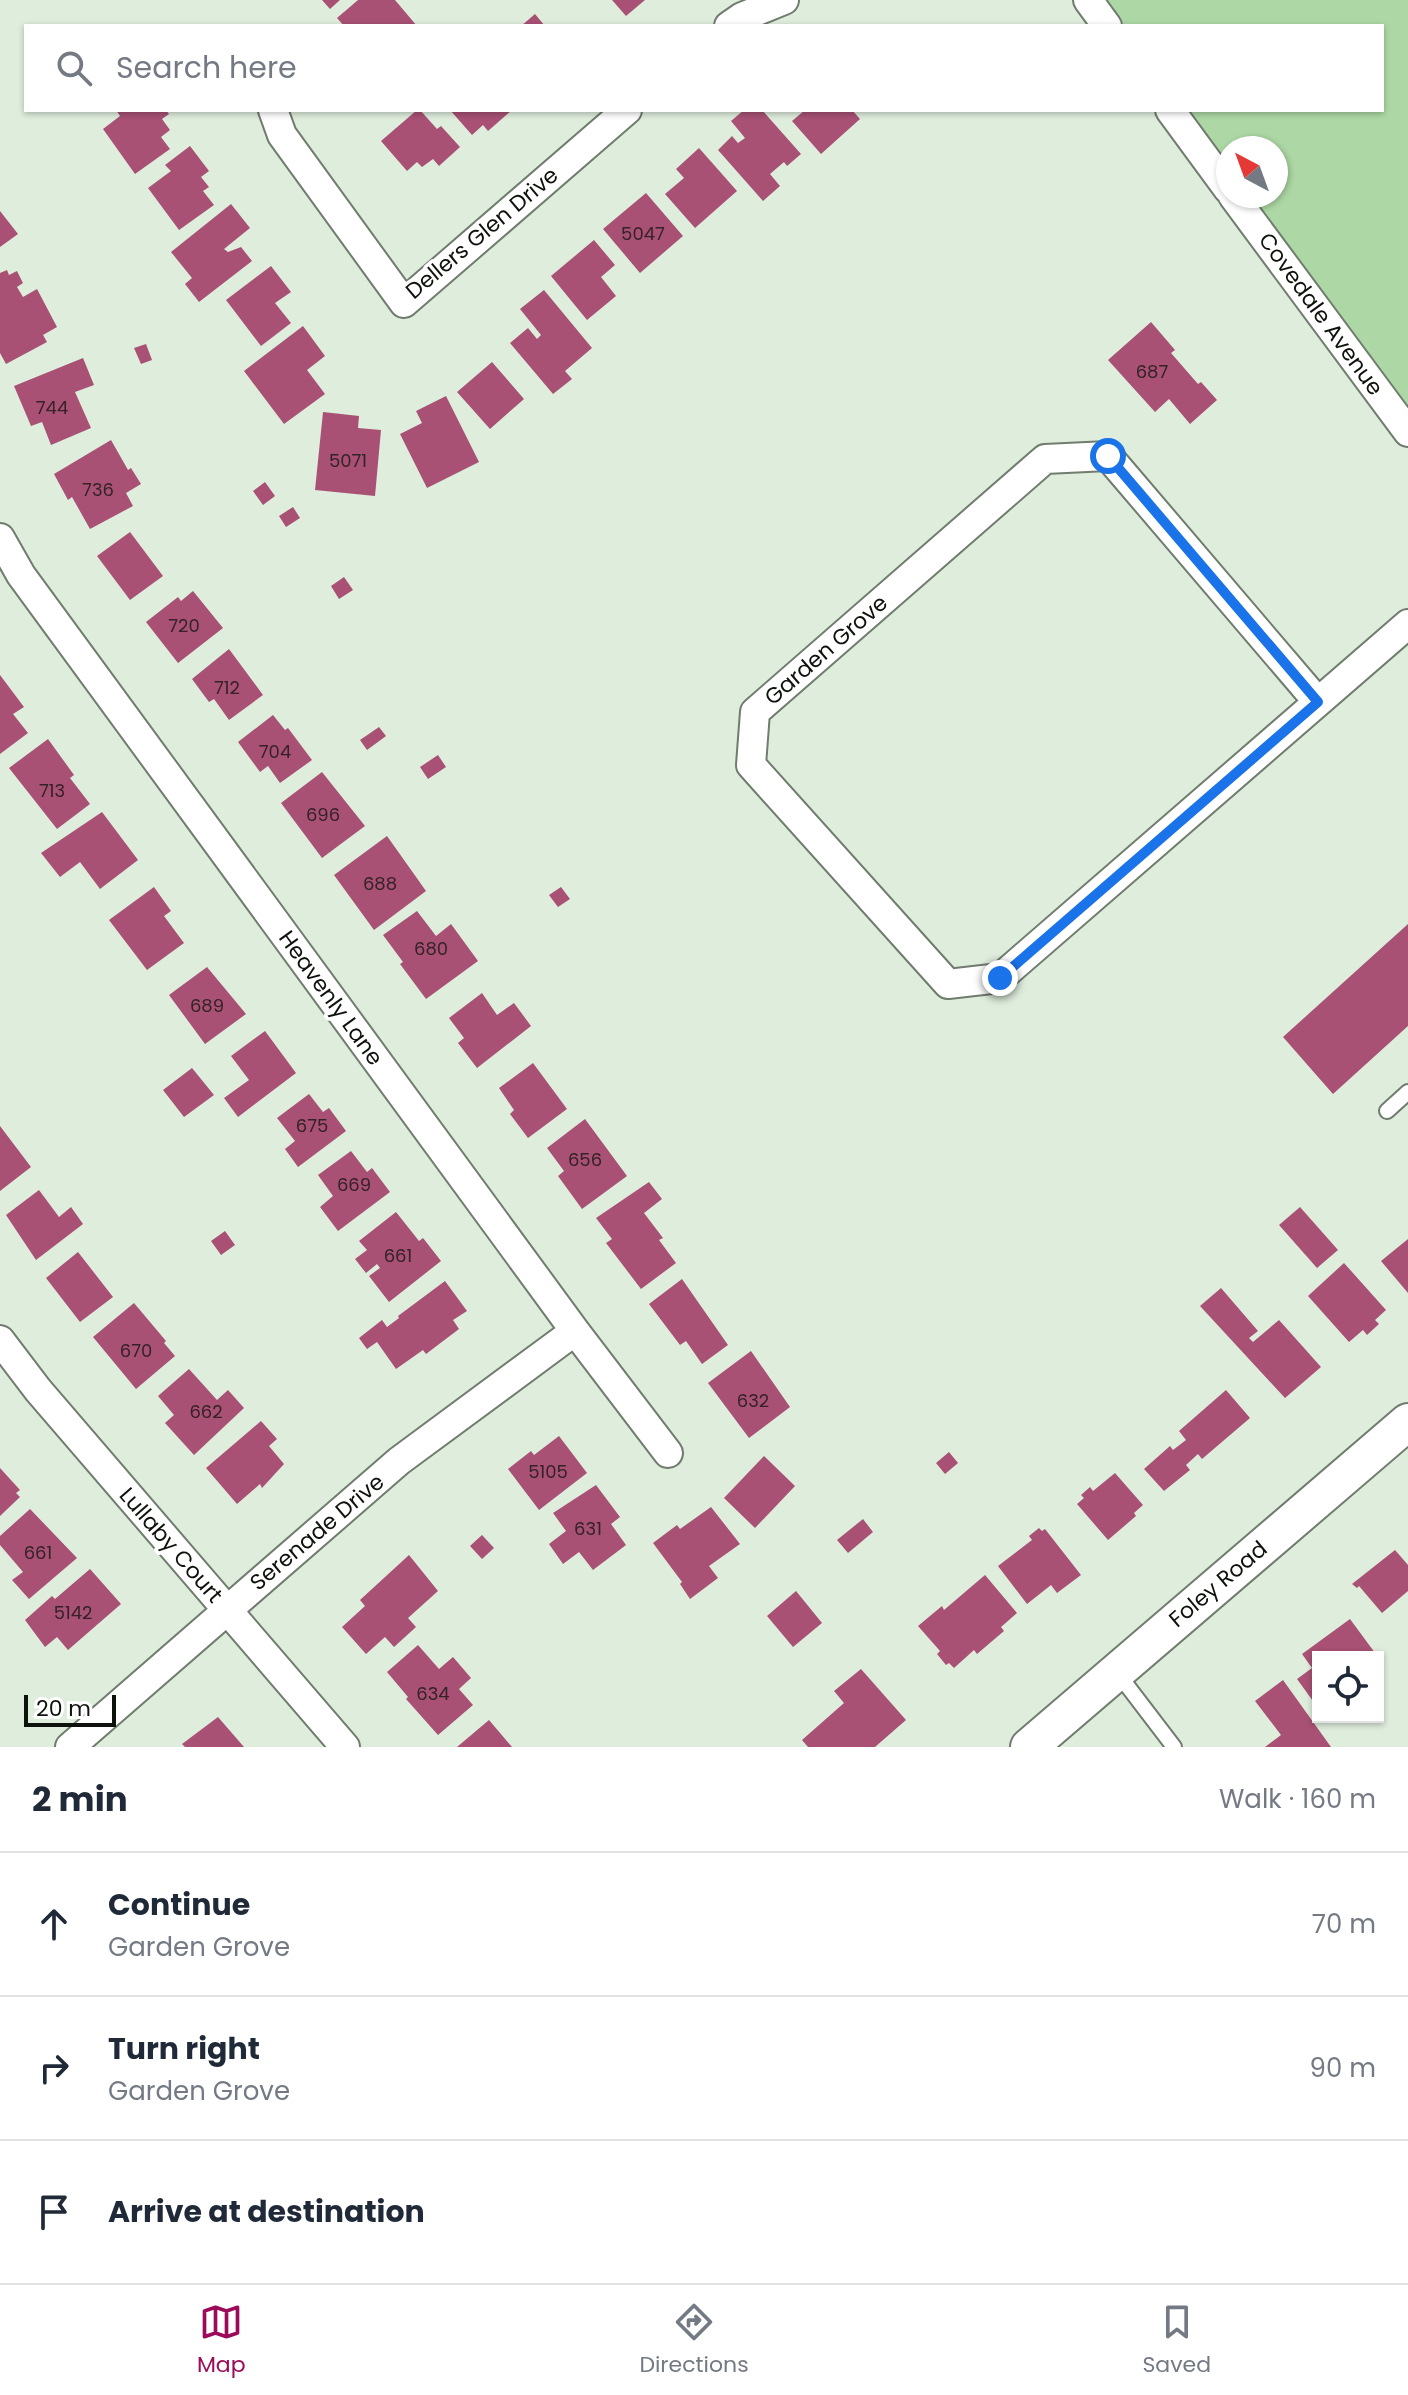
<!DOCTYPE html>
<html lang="en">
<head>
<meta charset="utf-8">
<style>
	body { margin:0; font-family:Poppins,sans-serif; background:#f2f2f3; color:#1f2937 }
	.controls { position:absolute; right:24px; bottom:24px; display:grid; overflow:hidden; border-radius:0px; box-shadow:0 2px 6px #0004 }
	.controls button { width:72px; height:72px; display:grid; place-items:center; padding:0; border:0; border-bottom:2px solid #e0e1e3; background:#fff; color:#1f2937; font:40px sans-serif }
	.compass { position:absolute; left:1216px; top:136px; width:72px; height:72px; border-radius:50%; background:#fff; box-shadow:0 2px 6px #0004; rotate:319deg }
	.scale { position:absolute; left:24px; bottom:20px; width:92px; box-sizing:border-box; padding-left:8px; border:4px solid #0d120c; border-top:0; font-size:22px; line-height:28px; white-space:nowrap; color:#0d120c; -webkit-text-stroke:6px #fff; paint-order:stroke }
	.stop { position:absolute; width:24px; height:24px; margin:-18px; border:6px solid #1a73e8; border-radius:50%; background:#fff }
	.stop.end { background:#1a73e8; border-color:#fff; box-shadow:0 2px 8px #0008 }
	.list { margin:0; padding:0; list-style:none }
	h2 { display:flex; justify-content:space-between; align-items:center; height:104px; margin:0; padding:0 32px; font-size:34px }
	h2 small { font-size:26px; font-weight:400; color:#747a83 }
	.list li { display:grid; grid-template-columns:52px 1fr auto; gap:24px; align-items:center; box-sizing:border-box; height:144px; padding:0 32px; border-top:2px solid #e0e1e3 }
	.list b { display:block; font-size:30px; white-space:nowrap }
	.list p { margin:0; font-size:26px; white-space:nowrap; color:#747a83 }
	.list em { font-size:26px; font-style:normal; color:#747a83 }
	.icon { flex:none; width:44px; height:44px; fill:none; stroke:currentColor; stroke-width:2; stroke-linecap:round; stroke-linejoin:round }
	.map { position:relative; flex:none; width:1408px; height:1747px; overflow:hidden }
	.search { position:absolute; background:#fff; box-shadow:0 2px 6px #0004; left:24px; right:24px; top:24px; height:88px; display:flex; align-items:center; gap:20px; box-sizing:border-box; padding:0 28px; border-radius:0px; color:#747a83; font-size:30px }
	.sheet { height:536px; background:#fff }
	nav { display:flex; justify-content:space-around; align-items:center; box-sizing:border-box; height:112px; border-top:2px solid #e0e1e3; background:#fff; font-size:22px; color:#747a83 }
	nav a { display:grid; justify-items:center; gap:4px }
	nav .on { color:#9c0b59 }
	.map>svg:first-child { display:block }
</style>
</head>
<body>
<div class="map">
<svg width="1408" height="1747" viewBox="0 0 1408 1747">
	<rect width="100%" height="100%" fill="#dfeddd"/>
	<path fill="#add8a5" d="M 1088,0 L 1408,0 L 1408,432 L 1233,196 L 1276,196 L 1276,148 L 1228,148 L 1228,189 L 1170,110 L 1382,110 L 1382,26 L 1107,26 Z"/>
	<path fill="#a85174" d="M 322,0 L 340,0 L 330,9 Z
		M 358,0 L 395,0 L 417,26 L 344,26 L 337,18 Z
		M 612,0 L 645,0 L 626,16 Z
		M 535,14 L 545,26 L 521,26 Z
		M 116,110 L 166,110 L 169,114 L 162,119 L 170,130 L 161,137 L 170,149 L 135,174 L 103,129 L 120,116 Z
		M 417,110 L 420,110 L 437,129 L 441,126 L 460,147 L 439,166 L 433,159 L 422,167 L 417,162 L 407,171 L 381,141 Z
		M 450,110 L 512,110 L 488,131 L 483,125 L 472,135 Z
		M 744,110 L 762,110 L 801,154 L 787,166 L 784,162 L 770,174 L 780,186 L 763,201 L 718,150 L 732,136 L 738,143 L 745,138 L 731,121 Z
		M 805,110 L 852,110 L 860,119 L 821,154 L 792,121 Z
		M 190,146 L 209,171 L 201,177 L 209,187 L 203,191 L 214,205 L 179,230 L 148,188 L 171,171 L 165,165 Z
		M 699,148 L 737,191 L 695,228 L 665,194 L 684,178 L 676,169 Z
		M 646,193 L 683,236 L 640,273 L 603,229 Z
		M 231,204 L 250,228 L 224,249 L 228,252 L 241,247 L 252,261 L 199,302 L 185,284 L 192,278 L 171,252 Z
		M 0,211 L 18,234 L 0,247 Z
		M 594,240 L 615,265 L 601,277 L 616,296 L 587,320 L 551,276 Z
		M 271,266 L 291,292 L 275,303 L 291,323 L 261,346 L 226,300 Z
		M 7,270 L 9,275 L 17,271 L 23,283 L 17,287 L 23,297 L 37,289 L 57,327 L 43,335 L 47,342 L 6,364 L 0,353 L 0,273 Z
		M 544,290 L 592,348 L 565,371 L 572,379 L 553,394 L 510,343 L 528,328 L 537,339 L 541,335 L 520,309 Z
		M 1151,322 L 1175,350 L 1171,353 L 1198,384 L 1201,382 L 1217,400 L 1190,424 L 1169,399 L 1155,412 L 1108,360 Z
		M 303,326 L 325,356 L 307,370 L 325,394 L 284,424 L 244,371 Z
		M 146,344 L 152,360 L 141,364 L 134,348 Z
		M 83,358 L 94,385 L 75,392 L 91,428 L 51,445 L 42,422 L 31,426 L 14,386 Z
		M 492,362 L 524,399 L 490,429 L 457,392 Z
		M 446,396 L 479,462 L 427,488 L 400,434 L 422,423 L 416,411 Z
		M 323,412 L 359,416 L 358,428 L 381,430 L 375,496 L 315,490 Z
		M 111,440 L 128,470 L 131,468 L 141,484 L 126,493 L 133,506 L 90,529 L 72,497 L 68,500 L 54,474 Z
		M 265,482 L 275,496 L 263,505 L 253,491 Z
		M 293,507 L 300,518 L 286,527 L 279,516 Z
		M 130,532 L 163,576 L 130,600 L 97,556 Z
		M 344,577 L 353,590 L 339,599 L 331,586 Z
		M 193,591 L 223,628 L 178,663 L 146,622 L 178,597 L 181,601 Z
		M 229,649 L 263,695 L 229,720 L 214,699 L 209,702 L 192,679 Z
		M 0,675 L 24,707 L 13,714 L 28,733 L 0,754 Z
		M 273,715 L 285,730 L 288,728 L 312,760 L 280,783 L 268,766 L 260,772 L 238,742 Z
		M 379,727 L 386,736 L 367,750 L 360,740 Z
		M 48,739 L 74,775 L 70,778 L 90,804 L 57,829 L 9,768 Z
		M 438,755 L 446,767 L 428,779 L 420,767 Z
		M 322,772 L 365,826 L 322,858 L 281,803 Z
		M 102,812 L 138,860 L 100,889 L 80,862 L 60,877 L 41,853 Z
		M 387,836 L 426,891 L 374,930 L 334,875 Z
		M 154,887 L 171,911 L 164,916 L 184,943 L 147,970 L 109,920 Z
		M 561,887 L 570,899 L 558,907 L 549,895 Z
		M 417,911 L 436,936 L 451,924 L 478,961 L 426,999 L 400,964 L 403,962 L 383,935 Z
		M 1408,924 L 1408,1026 L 1333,1094 L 1283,1037 Z
		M 207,967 L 246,1014 L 205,1044 L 169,995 Z
		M 482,993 L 497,1015 L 514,1003 L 531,1026 L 477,1068 L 458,1043 L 464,1038 L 449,1018 Z
		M 265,1031 L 296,1073 L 238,1117 L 224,1098 L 249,1080 L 231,1056 Z
		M 533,1063 L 567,1109 L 528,1138 L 510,1114 L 514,1110 L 499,1088 Z
		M 192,1068 L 214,1095 L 184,1117 L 163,1090 Z
		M 309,1094 L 323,1112 L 329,1108 L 346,1131 L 298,1167 L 285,1149 L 295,1141 L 277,1118 Z
		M 585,1119 L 627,1176 L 582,1209 L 558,1176 L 564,1171 L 547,1148 Z
		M 0,1126 L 31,1167 L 0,1191 Z
		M 351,1151 L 367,1172 L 372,1168 L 390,1192 L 338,1231 L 320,1207 L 333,1196 L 318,1175 Z
		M 649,1182 L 662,1199 L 644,1213 L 663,1238 L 659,1240 L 676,1263 L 641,1289 L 606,1243 L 612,1239 L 596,1218 Z
		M 39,1190 L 59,1217 L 71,1207 L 83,1224 L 36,1260 L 6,1215 Z
		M 1300,1207 L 1338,1250 L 1317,1268 L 1279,1225 Z
		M 396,1212 L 419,1241 L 423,1238 L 441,1261 L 389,1302 L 369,1276 L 380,1268 L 377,1264 L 366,1273 L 355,1259 L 367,1250 L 359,1241 Z
		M 225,1231 L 235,1245 L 221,1255 L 211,1241 Z
		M 1408,1239 L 1408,1293 L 1381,1261 Z
		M 78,1252 L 113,1297 L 80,1322 L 46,1278 Z
		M 1344,1263 L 1386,1310 L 1375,1320 L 1379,1324 L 1367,1335 L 1363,1330 L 1349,1342 L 1308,1296 Z
		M 682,1279 L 728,1345 L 702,1364 L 686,1341 L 680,1345 L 649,1304 Z
		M 445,1281 L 467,1311 L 453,1320 L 459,1329 L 426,1354 L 423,1350 L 396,1369 L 377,1342 L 367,1349 L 359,1338 L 382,1320 L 387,1327 L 399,1318 L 398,1316 Z
		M 1221,1288 L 1258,1331 L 1249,1338 L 1253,1342 L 1279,1320 L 1321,1367 L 1285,1398 L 1200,1306 Z
		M 134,1303 L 166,1341 L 164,1343 L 175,1356 L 136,1389 L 93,1337 Z
		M 751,1351 L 790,1407 L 749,1438 L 708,1383 Z
		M 189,1369 L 217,1400 L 228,1390 L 244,1408 L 194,1455 L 165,1423 L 174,1415 L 158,1396 Z
		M 1226,1390 L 1250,1418 L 1202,1459 L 1198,1454 L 1186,1465 L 1190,1470 L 1164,1491 L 1144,1469 L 1170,1446 L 1173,1450 L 1186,1440 L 1179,1431 Z
		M 261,1421 L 277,1439 L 269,1446 L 284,1464 L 262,1488 L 260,1484 L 237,1504 L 206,1468 Z
		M 559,1436 L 587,1473 L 539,1510 L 508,1469 L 531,1451 L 534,1455 Z
		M 949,1452 L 958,1463 L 945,1474 L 936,1463 Z
		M 764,1456 L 795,1486 L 755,1528 L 724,1498 Z
		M 0,1468 L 20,1490 L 16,1493 L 20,1497 L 0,1516 Z
		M 1115,1473 L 1143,1505 L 1134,1513 L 1136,1516 L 1108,1540 L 1077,1504 L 1084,1498 L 1081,1495 L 1090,1487 L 1093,1491 Z
		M 596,1485 L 620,1517 L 611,1524 L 626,1545 L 593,1570 L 579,1552 L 563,1564 L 549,1544 L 566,1531 L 553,1513 Z
		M 711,1507 L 740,1544 L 709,1566 L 718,1578 L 690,1599 L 680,1584 L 682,1582 L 653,1543 L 677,1525 L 680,1529 Z
		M 30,1509 L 77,1558 L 29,1599 L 12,1580 L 23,1572 L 0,1545 L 0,1536 Z
		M 863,1519 L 873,1532 L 848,1553 L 837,1540 Z
		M 1039,1528 L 1042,1531 L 1045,1529 L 1081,1575 L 1057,1593 L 1051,1585 L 1027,1604 L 998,1566 L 1032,1540 L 1029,1536 Z
		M 482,1535 L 494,1548 L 482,1559 L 470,1546 Z
		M 1395,1550 L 1408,1565 L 1408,1591 L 1382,1613 L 1359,1586 L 1357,1588 L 1352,1584 Z
		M 409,1555 L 438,1591 L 408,1618 L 416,1627 L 394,1647 L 385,1637 L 366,1654 L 342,1627 L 365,1606 L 360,1600 Z
		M 90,1569 L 121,1604 L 68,1650 L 57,1637 L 45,1647 L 25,1620 L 52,1596 L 55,1599 Z
		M 985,1575 L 1017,1613 L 1001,1627 L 1004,1631 L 977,1654 L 974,1650 L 954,1668 L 949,1663 L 946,1665 L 937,1654 L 940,1651 L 918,1626 L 942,1606 L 944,1610 Z
		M 796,1591 L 822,1623 L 793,1647 L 767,1616 Z
		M 1350,1619 L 1378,1657 L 1318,1657 L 1318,1708 L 1297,1679 L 1312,1668 L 1302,1654 Z
		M 418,1645 L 439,1669 L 453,1657 L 471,1678 L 459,1689 L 473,1705 L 438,1735 L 406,1699 L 408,1697 L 387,1672 Z
		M 861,1669 L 906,1720 L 875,1747 L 808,1747 L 802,1740 L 844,1703 L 834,1691 Z
		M 1283,1680 L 1331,1747 L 1265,1747 L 1281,1735 L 1255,1701 Z
		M 218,1717 L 244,1747 L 185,1747 L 182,1744 Z
		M 489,1720 L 512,1747 L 457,1747 Z"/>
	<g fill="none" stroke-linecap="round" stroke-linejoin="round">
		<defs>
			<path id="service" d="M 1387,1111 L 1408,1092
				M 1116,1671 L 1174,1747"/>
			<path id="minor" d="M 1088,0 L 1107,26
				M 729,26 L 742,17 L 784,0
				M 273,110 L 282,135 L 404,303 L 627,110
				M 1170,110 L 1228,189
				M 1233,196 L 1408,432
				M 0,538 L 21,575 L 575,1331 L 668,1453
				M 1318,702 L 1108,456 L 1045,459 L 755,712 L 751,765 L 948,984 L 1000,978 L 1408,624
				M 0,1340 L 38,1390 L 345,1747
				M 70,1747 L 399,1461 L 575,1331"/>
			<path id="tertiary" d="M 1029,1747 L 1408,1422"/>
		</defs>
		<use href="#service" stroke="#707c6e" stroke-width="18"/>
		<use href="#minor" stroke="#707c6e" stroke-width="32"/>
		<use href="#tertiary" stroke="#707c6e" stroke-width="40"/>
		<use href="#service" stroke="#fff" stroke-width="14"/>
		<use href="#minor" stroke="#fff" stroke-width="28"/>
		<use href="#tertiary" stroke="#fff" stroke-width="36"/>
	</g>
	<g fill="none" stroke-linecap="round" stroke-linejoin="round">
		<path stroke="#1a73e8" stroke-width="10" d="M 1000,978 L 1318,702 L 1108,456"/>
	</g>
	<g text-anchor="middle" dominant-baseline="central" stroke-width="7" stroke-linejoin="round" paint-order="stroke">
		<g font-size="18" fill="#342226">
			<text x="643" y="233">5047</text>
			<text x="1152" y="371">687</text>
			<text x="52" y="407">744</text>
			<text x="348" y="460">5071</text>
			<text x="98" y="489">736</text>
			<text x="184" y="625">720</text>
			<text x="227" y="687">712</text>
			<text x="275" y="751">704</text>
			<text x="52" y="790">713</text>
			<text x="323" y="814">696</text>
			<text x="380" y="883">688</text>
			<text x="431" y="948">680</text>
			<text x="207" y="1005">689</text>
			<text x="312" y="1125">675</text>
			<text x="585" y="1159">656</text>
			<text x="354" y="1184">669</text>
			<text x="398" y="1255">661</text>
			<text x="136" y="1350">670</text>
			<text x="753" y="1400">632</text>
			<text x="206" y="1411">662</text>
			<text x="548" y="1471">5105</text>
			<text x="588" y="1528">631</text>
			<text x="38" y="1552">661</text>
			<text x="73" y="1612">5142</text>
			<text x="433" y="1693">634</text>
		</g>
		<g font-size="22" fill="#0d120c" stroke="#fff">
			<text transform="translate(482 233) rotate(-40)">Dellers Glen Drive</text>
			<text transform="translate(1321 314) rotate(54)">Covedale Avenue</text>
			<text transform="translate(826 650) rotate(-41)">Garden Grove</text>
			<text transform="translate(331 998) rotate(54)">Heavenly Lane</text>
			<text transform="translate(317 1532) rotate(-40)">Serenade Drive</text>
			<text transform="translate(171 1545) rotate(49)">Lullaby Court</text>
			<text transform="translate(1218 1584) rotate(-40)">Foley Road</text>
		</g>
	</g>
</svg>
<div class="controls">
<button><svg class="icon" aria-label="locate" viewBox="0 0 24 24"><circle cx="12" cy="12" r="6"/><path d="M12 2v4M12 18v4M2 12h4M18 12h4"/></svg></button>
</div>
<svg class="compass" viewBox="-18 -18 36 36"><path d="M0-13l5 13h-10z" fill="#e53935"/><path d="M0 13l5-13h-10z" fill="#747a83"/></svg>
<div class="scale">20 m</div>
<div class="stop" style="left:1108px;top:456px"></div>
<div class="stop end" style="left:1000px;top:978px"></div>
<div class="search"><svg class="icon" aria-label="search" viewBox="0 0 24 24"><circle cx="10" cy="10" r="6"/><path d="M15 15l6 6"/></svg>Search here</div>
</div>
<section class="sheet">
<h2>2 min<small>Walk · 160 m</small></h2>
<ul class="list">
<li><svg class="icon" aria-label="ahead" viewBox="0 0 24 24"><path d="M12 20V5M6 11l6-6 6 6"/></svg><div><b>Continue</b><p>Garden Grove</p></div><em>70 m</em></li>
<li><svg class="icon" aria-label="right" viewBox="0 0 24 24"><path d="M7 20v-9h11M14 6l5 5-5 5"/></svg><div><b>Turn right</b><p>Garden Grove</p></div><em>90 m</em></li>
<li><svg class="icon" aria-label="arrive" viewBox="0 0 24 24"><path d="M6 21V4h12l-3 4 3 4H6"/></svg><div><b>Arrive at destination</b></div></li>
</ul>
</section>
<nav>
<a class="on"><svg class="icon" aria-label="map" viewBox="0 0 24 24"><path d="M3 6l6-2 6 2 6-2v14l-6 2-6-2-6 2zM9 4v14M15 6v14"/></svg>Map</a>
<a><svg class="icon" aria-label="directions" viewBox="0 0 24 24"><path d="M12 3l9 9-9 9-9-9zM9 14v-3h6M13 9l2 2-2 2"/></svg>Directions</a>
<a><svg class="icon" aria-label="saved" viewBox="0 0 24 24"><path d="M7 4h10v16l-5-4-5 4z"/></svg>Saved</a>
</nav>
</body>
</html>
